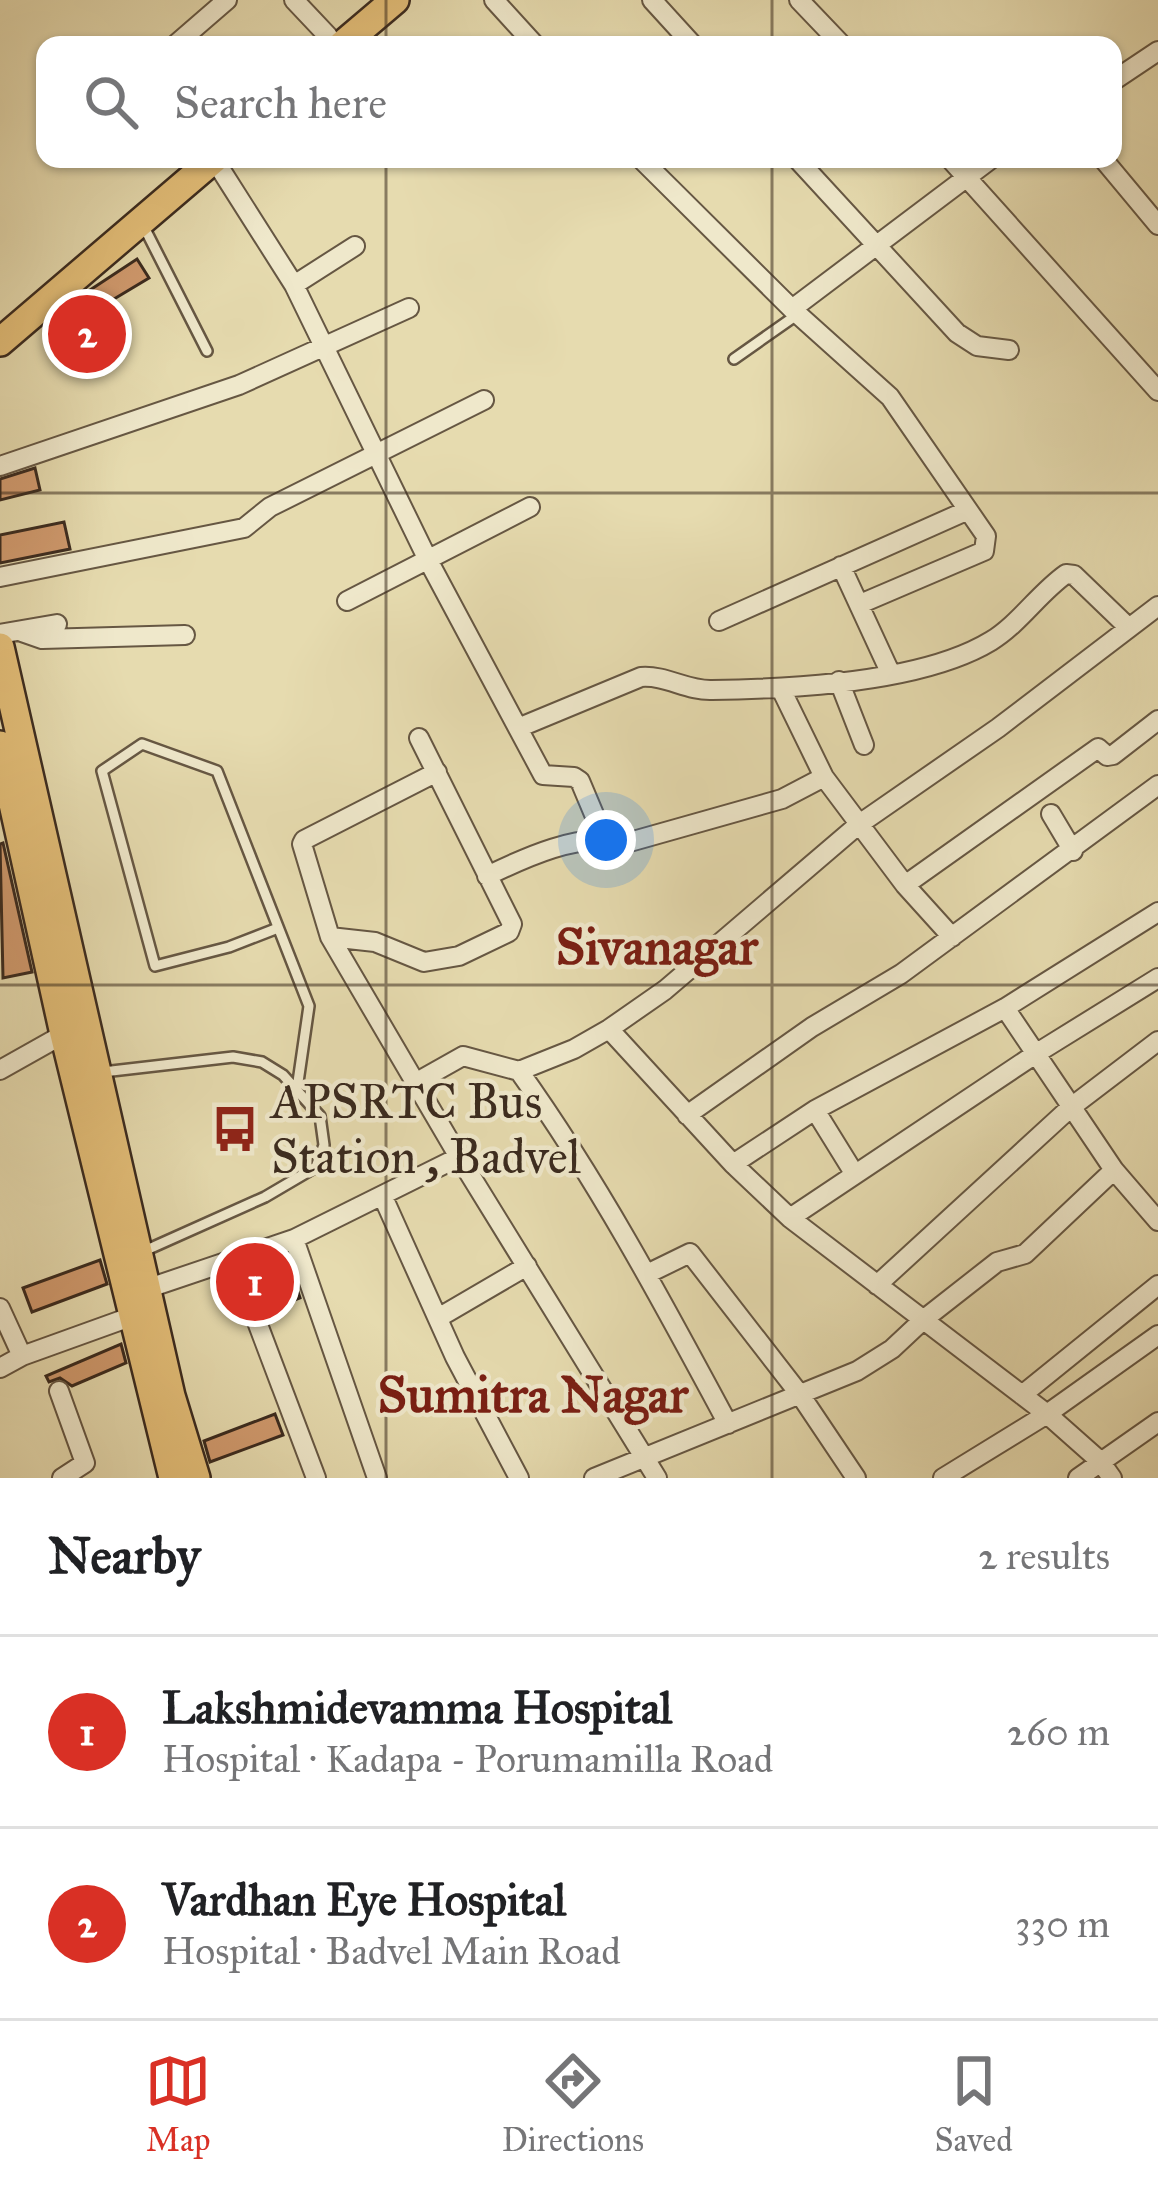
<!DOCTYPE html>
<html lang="en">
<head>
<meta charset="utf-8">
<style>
	body { margin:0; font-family:"IM FELL Great Primer",serif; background:#f6f6f6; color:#202124 }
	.you { position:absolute; left:606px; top:840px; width:42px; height:42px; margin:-30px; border:9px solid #fff; border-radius:50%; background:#1a73e8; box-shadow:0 0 0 18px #1a73e833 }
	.badge { display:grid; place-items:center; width:78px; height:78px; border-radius:50%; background:#d93025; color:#fff; font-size:39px; font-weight:700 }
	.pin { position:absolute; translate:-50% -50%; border:6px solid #fff; box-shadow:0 3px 12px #0006 }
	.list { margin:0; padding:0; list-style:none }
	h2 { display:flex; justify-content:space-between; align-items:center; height:156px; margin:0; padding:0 48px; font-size:51px }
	h2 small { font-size:39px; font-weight:400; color:#757577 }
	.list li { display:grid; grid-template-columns:78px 1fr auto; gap:36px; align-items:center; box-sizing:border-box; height:192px; padding:0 48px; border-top:3px solid #e0e0e0 }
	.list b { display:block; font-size:45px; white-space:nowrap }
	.list p { margin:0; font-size:39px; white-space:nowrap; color:#757577 }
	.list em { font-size:39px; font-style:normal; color:#757577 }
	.icon { flex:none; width:66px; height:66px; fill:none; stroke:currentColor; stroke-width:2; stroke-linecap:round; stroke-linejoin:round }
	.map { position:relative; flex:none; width:1158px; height:1478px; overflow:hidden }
	.search { position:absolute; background:#fff; box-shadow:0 3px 9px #0004; left:36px; right:36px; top:36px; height:132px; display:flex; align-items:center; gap:30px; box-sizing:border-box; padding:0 42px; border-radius:24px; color:#757577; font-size:45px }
	.sheet { height:540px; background:#fff }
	nav { display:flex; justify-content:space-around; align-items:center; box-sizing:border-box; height:168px; border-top:3px solid #e0e0e0; background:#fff; font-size:33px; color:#757577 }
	nav a { display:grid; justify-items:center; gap:6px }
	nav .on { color:#d93025 }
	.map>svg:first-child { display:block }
</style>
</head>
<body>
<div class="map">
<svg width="1158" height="1478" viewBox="0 0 1158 1478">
	<rect width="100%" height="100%" fill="#e6dbaf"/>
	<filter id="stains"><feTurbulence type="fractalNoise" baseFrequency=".00167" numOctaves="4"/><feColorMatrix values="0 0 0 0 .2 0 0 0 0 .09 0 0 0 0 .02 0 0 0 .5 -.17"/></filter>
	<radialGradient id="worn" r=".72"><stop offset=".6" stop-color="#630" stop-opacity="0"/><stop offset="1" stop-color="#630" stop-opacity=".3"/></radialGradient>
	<path fill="#d09a6e" stroke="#3b2b1f" stroke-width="3" d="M 137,259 L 149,278 L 94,311 L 84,294 Z
		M 87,312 L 106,346 L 85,357 L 66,323 Z
		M 35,468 L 40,490 L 0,500 L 0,479 Z
		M 64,522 L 70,549 L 0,563 L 0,535 Z
		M 3,843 L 32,972 L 3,978 L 0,844 Z
		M 286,1256 L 300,1298 L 267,1311 L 251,1268 Z
		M 100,1260 L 107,1284 L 32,1312 L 23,1288 Z
		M 121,1344 L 126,1363 L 72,1386 L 60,1378 L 49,1382 L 46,1376 Z
		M 275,1414 L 283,1435 L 210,1462 L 204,1441 Z"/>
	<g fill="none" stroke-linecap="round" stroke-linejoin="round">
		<defs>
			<path id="lane" d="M 143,225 L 207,351
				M 734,359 L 798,314
				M 278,928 L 229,947 L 155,966 L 102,771 L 142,744 L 217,771 L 309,1006 L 297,1089
				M 103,1072 L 233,1057 L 262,1062 L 283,1075 L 320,1116 L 324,1145 L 316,1167 L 265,1197 L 142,1252"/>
			<path id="street" d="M 294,0 L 328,36
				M 494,0 L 535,45
				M 652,0 L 693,45
				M 799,0 L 842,45
				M 175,45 L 227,0
				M 1113,81 L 1158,51
				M 214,159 L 294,285 L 428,560 L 543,775 L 574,777 L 580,781 L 604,838
				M 641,159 L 792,309 L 890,397 L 986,536 L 984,551 L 860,604
				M 797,159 L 957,333 L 977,346 L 1009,350
				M 950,159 L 1158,391
				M 1103,159 L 1158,225
				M 294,285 L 355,246
				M 792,309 L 991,159
				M 0,466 L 239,385 L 409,308
				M 841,566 L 890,672
				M 0,577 L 244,528 L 270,507 L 484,400
				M 347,601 L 530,507
				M 719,621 L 966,511
				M 22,632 L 42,639 L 185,635
				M 0,634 L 57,624
				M 839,681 L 864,745
				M 781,689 L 824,777 L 905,885 L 952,937
				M 518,728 L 641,677 C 666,675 687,691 712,690 C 791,689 922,683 991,641 C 1019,624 1039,593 1066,574 L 1074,575 L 1128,627
				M 437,772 L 304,840 L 302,844 L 330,937 L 459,1157 L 657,1478
				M 1051,814 L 1073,851
				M 487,876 C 520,860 585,829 619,845 L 782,799 L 824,777
				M 905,885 L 1098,748 L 1107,756 L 1113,755 L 1158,720
				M 330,937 L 375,942 L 424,962 L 459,956 L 509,932 L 512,924 L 419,738
				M 1005,1008 L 1114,1170 L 1158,1221
				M 609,1029 L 733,1164 L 790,1218 L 1047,1414 L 1100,1461 L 1112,1478
				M 0,1070 L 64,1034
				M 519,1071 C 599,1183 663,1303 728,1424
				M 415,1083 L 463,1056 L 519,1071 L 574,1049 L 609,1029 L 665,990 L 858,825 L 998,728 L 1158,606
				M 815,1110 L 854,1173
				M 687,1115 L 812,1027 L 901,974 L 1158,785
				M 733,1164 L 815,1110 L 1005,1008 L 1158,912
				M 383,1197 L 455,1357 L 519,1478
				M 790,1218 L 1037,1053 L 1158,978
				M 294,1239 L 377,1478
				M 234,1261 L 316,1478
				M 647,1274 L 690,1253 L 801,1396 L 856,1478
				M 877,1285 L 1070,1108 L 1158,1041
				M 146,1289 L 294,1239 L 459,1157
				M 0,1308 L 22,1356 L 133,1316
				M 438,1318 L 527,1266
				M 0,1368 L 22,1356
				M 59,1391 L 85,1463 L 62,1478
				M 1022,1395 L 1158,1285
				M 594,1478 L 857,1371 L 892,1349 L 923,1320 L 997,1262 L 1025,1254 L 1114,1170
				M 943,1478 L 1047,1414 L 1158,1335
				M 1078,1478 L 1158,1422"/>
			<path id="primary" d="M 342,45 L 395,0
				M 0,342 L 214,159
				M 0,647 L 171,1396 L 196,1478
				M 0,745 L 64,1034 L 173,1478"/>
		</defs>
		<use href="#lane" stroke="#665743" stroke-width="14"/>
		<use href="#street" stroke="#665743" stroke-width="22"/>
		<use href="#primary" stroke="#3b2b1f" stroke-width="32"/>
		<use href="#lane" stroke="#efe8cb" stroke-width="9"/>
		<use href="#street" stroke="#efe8cb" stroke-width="18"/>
		<use href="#primary" stroke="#e3be78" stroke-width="27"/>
	</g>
	<path fill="none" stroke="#3b2b1f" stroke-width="3" stroke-opacity="0.55" d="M 386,0 L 386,45M 772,0 L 772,45M 386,159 L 386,1478M 772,159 L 772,1478M 0,493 L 1158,493M 0,985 L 1158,985"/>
	<defs>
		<symbol id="bus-bare" viewBox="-9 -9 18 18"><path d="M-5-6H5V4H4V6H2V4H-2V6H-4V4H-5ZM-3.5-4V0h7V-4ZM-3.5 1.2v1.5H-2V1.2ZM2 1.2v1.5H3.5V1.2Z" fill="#8f2418" stroke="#efe8cb" stroke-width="2.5" paint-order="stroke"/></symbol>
	</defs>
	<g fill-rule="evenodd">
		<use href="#bus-bare" x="202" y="1096" width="66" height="66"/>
	</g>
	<g text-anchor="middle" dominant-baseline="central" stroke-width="9" stroke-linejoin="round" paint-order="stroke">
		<g font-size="48" fill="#3b2b1f" stroke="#efe8cb" text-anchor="start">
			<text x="271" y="1101">APSRTC Bus<tspan x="271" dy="55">Station , Badvel</tspan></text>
		</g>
		<g font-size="51" font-weight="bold" fill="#7a1f14" stroke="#efe8cb">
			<text x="657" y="947">Sivanagar</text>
			<text x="533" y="1395">Sumitra Nagar</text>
		</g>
	</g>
	<rect width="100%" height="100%" filter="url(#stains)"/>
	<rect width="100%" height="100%" fill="url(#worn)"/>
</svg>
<div class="you"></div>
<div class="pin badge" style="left:255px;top:1282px">1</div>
<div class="pin badge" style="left:87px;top:334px">2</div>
<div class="search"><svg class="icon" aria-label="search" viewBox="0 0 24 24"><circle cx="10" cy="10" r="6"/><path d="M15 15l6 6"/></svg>Search here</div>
</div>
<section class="sheet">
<h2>Nearby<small>2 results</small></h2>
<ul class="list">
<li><span class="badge">1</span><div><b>Lakshmidevamma Hospital</b><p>Hospital · Kadapa - Porumamilla Road</p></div><em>260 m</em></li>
<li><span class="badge">2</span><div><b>Vardhan Eye Hospital</b><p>Hospital · Badvel Main Road</p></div><em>330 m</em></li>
</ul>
</section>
<nav>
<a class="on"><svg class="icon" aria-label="map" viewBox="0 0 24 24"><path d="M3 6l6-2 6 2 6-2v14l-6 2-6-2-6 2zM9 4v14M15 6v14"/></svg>Map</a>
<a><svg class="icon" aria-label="directions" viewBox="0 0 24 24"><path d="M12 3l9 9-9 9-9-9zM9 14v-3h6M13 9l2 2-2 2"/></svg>Directions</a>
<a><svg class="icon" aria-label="saved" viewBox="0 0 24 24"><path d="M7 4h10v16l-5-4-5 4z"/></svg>Saved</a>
</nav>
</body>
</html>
